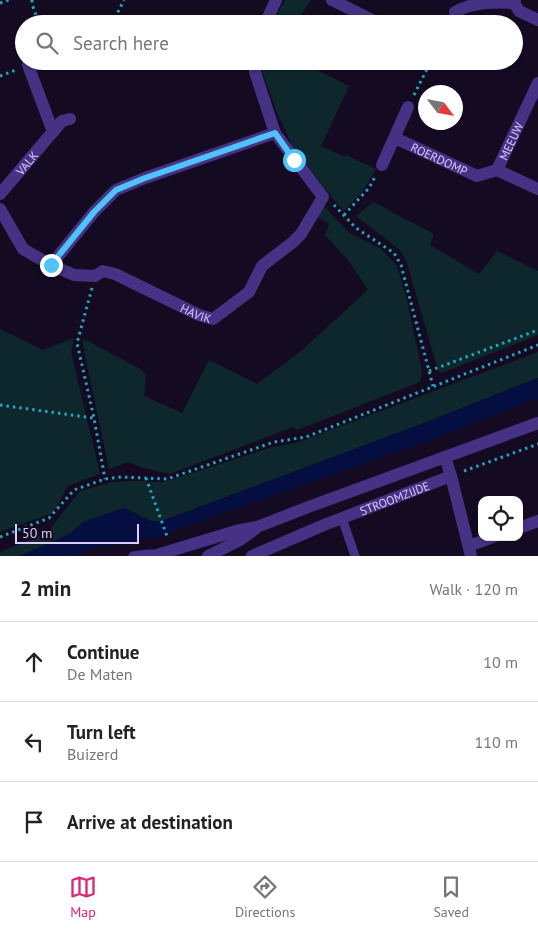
<!DOCTYPE html>
<html lang="en">
<head>
<meta charset="utf-8">
<style>
	body { margin:0; font-family:"PT Sans",sans-serif; background:#f6f6f6; color:#222 }
	.controls { position:absolute; right:15px; bottom:15px; display:grid; overflow:hidden; border-radius:10px; box-shadow:0 1px 4px #0004 }
	.controls button { width:45px; height:45px; display:grid; place-items:center; padding:0; border:0; border-bottom:1px solid #e0e0e0; background:#fff; color:#222; font:25px sans-serif }
	.compass { position:absolute; left:418px; top:85px; width:45px; height:45px; border-radius:50%; background:#fff; box-shadow:0 1px 4px #0004; rotate:122deg }
	.scale { position:absolute; left:15px; bottom:12px; width:124px; box-sizing:border-box; padding-left:5px; border:2px solid #dcccff; border-top:0; font-size:14px; line-height:18px; white-space:nowrap; color:#dcccff; -webkit-text-stroke:4px #140b22; paint-order:stroke }
	.stop { position:absolute; width:15px; height:15px; margin:-11px; border:4px solid #4fc3f7; border-radius:50%; background:#fff }
	.stop.end { background:#4fc3f7; border-color:#fff; box-shadow:0 1px 5px #0008 }
	.list { margin:0; padding:0; list-style:none }
	h2 { display:flex; justify-content:space-between; align-items:center; height:65px; margin:0; padding:0 20px; font-size:21px }
	h2 small { font-size:16px; font-weight:400; color:#767676 }
	.list li { display:grid; grid-template-columns:32px 1fr auto; gap:15px; align-items:center; box-sizing:border-box; height:80px; padding:0 20px; border-top:1px solid #e0e0e0 }
	.list b { display:block; font-size:19px; white-space:nowrap }
	.list p { margin:0; font-size:16px; white-space:nowrap; color:#767676 }
	.list em { font-size:16px; font-style:normal; color:#767676 }
	.icon { flex:none; width:28px; height:28px; fill:none; stroke:currentColor; stroke-width:2; stroke-linecap:round; stroke-linejoin:round }
	.map { position:relative; flex:none; width:538px; height:556px; overflow:hidden }
	.search { position:absolute; background:#fff; box-shadow:0 1px 4px #0004; left:15px; right:15px; top:15px; height:55px; display:flex; align-items:center; gap:12px; box-sizing:border-box; padding:0 18px; border-radius:28px; color:#767676; font-size:19px }
	.sheet { height:305px; background:#fff }
	nav { display:flex; justify-content:space-around; align-items:center; box-sizing:border-box; height:70px; border-top:1px solid #e0e0e0; background:#fff; font-size:14px; color:#767676 }
	nav a { display:grid; justify-items:center; gap:2px }
	nav .on { color:#db2777 }
	.map>svg:first-child { display:block }
</style>
</head>
<body>
<div class="map">
<svg width="538" height="556" viewBox="0 0 538 556">
	<rect width="100%" height="100%" fill="#140b22"/>
	<path fill="#0e272c" d="M 285,0 L 311,0 L 295,24 L 272,24 Z
		M 261,61 L 299,61 L 349,86 L 321,146 L 345,157 L 346,155 L 376,169 L 363,191 L 344,211 L 334,200 L 294,149 L 277,113 L 262,71 Z
		M 373,202 L 434,234 L 430,245 L 479,274 L 497,251 L 538,271 L 538,335 L 442,373 L 439,372 L 433,353 L 406,260 L 400,250 L 356,216 Z
		M 323,205 L 348,232 L 381,249 L 397,266 L 407,300 L 422,371 L 420,382 L 297,430 L 293,427 L 170,474 L 143,468 L 128,462 L 109,469 L 85,356 L 83,342 L 84,339 L 140,369 L 146,375 L 144,396 L 182,413 L 209,360 L 257,384 L 300,352 L 368,290 L 348,260 L 325,235 L 329,224 L 318,217 Z
		M 0,329 L 43,350 L 74,338 L 71,352 L 100,474 L 68,486 L 53,513 L 0,532 Z
		M 538,352 L 538,378 L 424,423 L 159,522 L 151,521 L 124,508 L 83,522 L 70,534 L 20,556 L 0,556 L 0,552 L 47,533 L 80,491 L 112,482 L 135,481 L 164,482 L 272,447 L 296,443 Z"/>
	<path fill="#050e41" d="M 538,378 L 538,398 L 431,440 L 159,536 L 119,545 L 93,548 L 75,556 L 20,556 L 70,534 L 83,522 L 124,508 L 151,521 L 159,522 L 424,423 Z"/>
	<g fill="none" stroke-linecap="round" stroke-linejoin="round">
		<path stroke="#23a5bc" stroke-width="3" stroke-dasharray="2.5 4" stroke-linecap="butt" d="M 32,0 L 32,4 L 39,24
			M 0,3 L 9,0
			M 112,24 L 124,0
			M 0,76 L 16,70
			M 414,95 L 431,61
			M 334,205 L 356,228 L 394,253 L 401,265 L 433,386
			M 344,215 L 369,188 L 376,175
			M 92,288 L 77,343 L 94,418 L 105,479
			M 429,371 L 538,330
			M 0,405 L 93,418
			M 464,471 L 538,444
			M 146,478 L 168,539
			M 0,537 L 49,518 L 74,490 L 105,479 L 121,477 L 167,479 L 274,442 L 306,437 L 538,345"/>
		<path stroke="#463285" stroke-width="9" d="M 342,518 L 355,556
			M 133,556 L 148,554 L 160,554"/>
		<g stroke="#463285" stroke-width="12">
			<path d="M 332,0 L 380,24"/>
			<path d="M 515,0 L 514,3 L 519,11 L 538,20"/>
			<path d="M 455,12 C 473,2 494,2 514,3"/>
			<path d="M 265,24 L 276,0"/>
			<path d="M 28,65 L 53,132"/>
			<path id="s1" d="M 395,138 L 477,176 L 497,170 L 538,189"/>
			<path d="M 382,165 L 408,107"/>
			<path id="s2" d="M 497,170 L 538,83"/>
			<path id="s3" d="M 0,194 L 62,121 L 70,119"/>
			<path d="M 0,209 L 23,249 L 51,265 L 94,212 L 116,190 L 145,178 L 275,133"/>
			<path id="s4" d="M 51,265 L 74,275 L 95,276 L 103,271 L 115,274 L 199,315 L 213,319 L 249,292 L 262,266 L 293,242 L 301,234 L 323,197 L 275,133 L 255,72 L 256,61"/>
			<path d="M 445,457 L 451,476 L 471,556"/>
			<path d="M 519,528 L 538,521"/>
			<path d="M 469,546 L 493,537"/>
			<path id="s5" d="M 252,556 L 324,525 L 451,476"/>
		</g>
		<path stroke="#463285" stroke-width="12" d="M 158,556 L 160,554 L 236,531 L 257,527 L 311,506 L 538,423
			M 208,556 L 240,540 L 255,529"/>
	</g>
	<g fill="none" stroke-linecap="round" stroke-linejoin="round">
		<path stroke="#4fc3f7" stroke-width="6" d="M 51,265 L 94,212 L 116,190 L 145,178 L 275,133 L 294,160"/>
	</g>
	<g text-anchor="middle" dominant-baseline="central" stroke-width="4" stroke-linejoin="round" paint-order="stroke">
		<g font-size="12" fill="#dcccff" stroke="#140b22">
			<text stroke="none"><textPath href="#s2" startOffset="32">MEEUW</textPath></text>
			<text stroke="none"><textPath href="#s1" startOffset="49">ROERDOMP</textPath></text>
			<text stroke="none"><textPath href="#s3" startOffset="41">VALK</textPath></text>
			<text stroke="none"><textPath href="#s4" startOffset="158">HAVIK</textPath></text>
			<text stroke="none"><textPath href="#s5" startOffset="154">STROOMZIJDE</textPath></text>
		</g>
	</g>
</svg>
<div class="controls">
<button><svg class="icon" aria-label="locate" viewBox="0 0 24 24"><circle cx="12" cy="12" r="6"/><path d="M12 2v4M12 18v4M2 12h4M18 12h4"/></svg></button>
</div>
<svg class="compass" viewBox="-18 -18 36 36"><path d="M0-13l5 13h-10z" fill="#e53935"/><path d="M0 13l5-13h-10z" fill="#767676"/></svg>
<div class="scale">50 m</div>
<div class="stop" style="left:294px;top:160px"></div>
<div class="stop end" style="left:51px;top:265px"></div>
<div class="search"><svg class="icon" aria-label="search" viewBox="0 0 24 24"><circle cx="10" cy="10" r="6"/><path d="M15 15l6 6"/></svg>Search here</div>
</div>
<section class="sheet">
<h2>2 min<small>Walk · 120 m</small></h2>
<ul class="list">
<li><svg class="icon" aria-label="ahead" viewBox="0 0 24 24"><path d="M12 20V5M6 11l6-6 6 6"/></svg><div><b>Continue</b><p>De Maten</p></div><em>10 m</em></li>
<li><svg class="icon" aria-label="left" viewBox="0 0 24 24"><path d="M17 20v-9H6M10 6l-5 5 5 5"/></svg><div><b>Turn left</b><p>Buizerd</p></div><em>110 m</em></li>
<li><svg class="icon" aria-label="arrive" viewBox="0 0 24 24"><path d="M6 21V4h12l-3 4 3 4H6"/></svg><div><b>Arrive at destination</b></div></li>
</ul>
</section>
<nav>
<a class="on"><svg class="icon" aria-label="map" viewBox="0 0 24 24"><path d="M3 6l6-2 6 2 6-2v14l-6 2-6-2-6 2zM9 4v14M15 6v14"/></svg>Map</a>
<a><svg class="icon" aria-label="directions" viewBox="0 0 24 24"><path d="M12 3l9 9-9 9-9-9zM9 14v-3h6M13 9l2 2-2 2"/></svg>Directions</a>
<a><svg class="icon" aria-label="saved" viewBox="0 0 24 24"><path d="M7 4h10v16l-5-4-5 4z"/></svg>Saved</a>
</nav>
</body>
</html>
